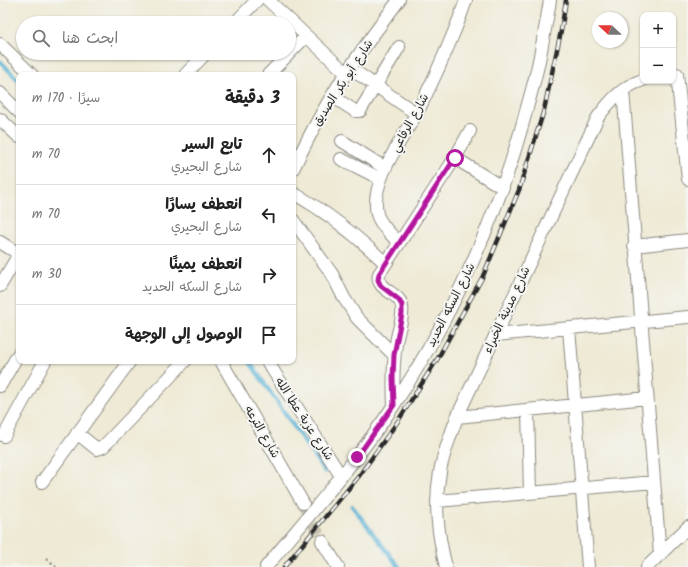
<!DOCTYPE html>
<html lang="ar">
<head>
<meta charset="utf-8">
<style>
	body { margin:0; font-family:Kalam,"Playpen Sans Arabic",sans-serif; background:#f6f6f6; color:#222; direction:rtl }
	.controls { position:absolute; right:12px; top:12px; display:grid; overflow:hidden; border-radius:8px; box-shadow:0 1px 3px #0004 }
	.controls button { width:36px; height:36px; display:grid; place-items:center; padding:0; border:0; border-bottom:1px solid #e0e0e0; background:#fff; color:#222; font:20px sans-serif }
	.compass { position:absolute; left:592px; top:12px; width:36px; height:36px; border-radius:50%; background:#fff; box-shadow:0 1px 3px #0004; rotate:292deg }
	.stop { position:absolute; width:12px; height:12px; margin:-9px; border:3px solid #b5179e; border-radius:50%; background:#fff }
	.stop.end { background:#b5179e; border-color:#fff; box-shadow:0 1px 4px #0008 }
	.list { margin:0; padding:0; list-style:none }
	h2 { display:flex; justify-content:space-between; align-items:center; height:52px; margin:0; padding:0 16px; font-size:17px }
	h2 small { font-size:13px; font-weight:400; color:#767676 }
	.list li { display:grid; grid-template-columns:26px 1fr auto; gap:12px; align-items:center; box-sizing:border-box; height:60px; padding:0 16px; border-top:1px solid #e0e0e0 }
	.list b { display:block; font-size:15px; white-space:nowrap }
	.list p { margin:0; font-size:13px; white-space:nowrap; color:#767676 }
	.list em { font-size:13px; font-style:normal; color:#767676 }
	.icon { flex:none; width:22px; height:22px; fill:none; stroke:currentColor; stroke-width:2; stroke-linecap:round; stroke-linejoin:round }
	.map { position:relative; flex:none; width:688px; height:567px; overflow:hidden; direction:ltr }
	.search { position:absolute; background:#fff; box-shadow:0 1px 3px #0004; left:16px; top:16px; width:280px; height:44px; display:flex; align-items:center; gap:10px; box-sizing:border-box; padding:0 14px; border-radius:22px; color:#767676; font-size:15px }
	.panel { position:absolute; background:#fff; box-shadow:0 1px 3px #0004; left:16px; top:72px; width:280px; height:292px; border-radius:8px; direction:rtl }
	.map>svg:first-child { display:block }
</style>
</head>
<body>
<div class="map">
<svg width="688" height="567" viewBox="0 0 688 567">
	<rect width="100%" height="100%" fill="#f6f6f2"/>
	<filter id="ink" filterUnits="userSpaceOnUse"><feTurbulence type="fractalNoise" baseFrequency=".025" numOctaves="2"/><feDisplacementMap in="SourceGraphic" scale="8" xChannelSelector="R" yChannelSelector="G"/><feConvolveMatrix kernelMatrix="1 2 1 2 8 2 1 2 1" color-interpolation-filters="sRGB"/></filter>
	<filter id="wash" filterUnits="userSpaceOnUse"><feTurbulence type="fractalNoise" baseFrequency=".012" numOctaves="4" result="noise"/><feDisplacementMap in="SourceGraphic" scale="16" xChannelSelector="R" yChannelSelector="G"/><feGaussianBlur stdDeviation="0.9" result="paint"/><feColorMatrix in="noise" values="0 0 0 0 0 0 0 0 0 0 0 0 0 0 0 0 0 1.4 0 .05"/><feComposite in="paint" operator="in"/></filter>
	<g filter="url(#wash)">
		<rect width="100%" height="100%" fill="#eeead5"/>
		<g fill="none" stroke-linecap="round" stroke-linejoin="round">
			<path stroke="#57b2d5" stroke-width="4" d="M 0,61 L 19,81
				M 249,361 L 325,472
				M 352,506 L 399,567"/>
		</g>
	</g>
	<g filter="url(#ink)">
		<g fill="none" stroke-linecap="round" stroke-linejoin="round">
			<path stroke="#c7c4b3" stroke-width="12" stroke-dasharray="12 6" stroke-linecap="butt" d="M 305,507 L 322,541"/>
			<defs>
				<path id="street" d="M 268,0 L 346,73
					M 235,23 L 257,0
					M 0,44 L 32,75
					M 350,68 L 417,114
					M 677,74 L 688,179
					M 185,75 L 206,53
					M 268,75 L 306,36
					M 623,90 L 660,555
					M 0,93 L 19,112
					M 332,96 L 355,111 L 360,111 L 399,47
					M 0,119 L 19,137
					M 342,141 L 385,168
					M 455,158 L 503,188
					M 341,159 L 381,179
					M 293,169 C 309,136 326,103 347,72 C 363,48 381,24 399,0
					M 293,193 C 327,212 357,236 385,263
					M 293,220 L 332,274 L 344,298 L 357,318 L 394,355
					M 0,242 L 19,254
					M 399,243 C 392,235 380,225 377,214 C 369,179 407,134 422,103 C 438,70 454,36 466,0
					M 634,246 L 688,240
					M 0,286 L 19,254
					M 569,328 L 588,567
					M 496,335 L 688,317
					M 221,361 L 303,503
					M 267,361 L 341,476
					M 0,386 L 19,353
					M 394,405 C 393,385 393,364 396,344 C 397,332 404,319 402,307 C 401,292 375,291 379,274 L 455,158 L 470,131
					M 528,410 L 530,493
					M 457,417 L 647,398
					M 77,433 L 97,449 L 103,447 L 185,361
					M 4,436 L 45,361
					M 42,482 L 130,361
					M 437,501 L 654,482
					M 322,541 L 338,567
					M 266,567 C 310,514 356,462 394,405 C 455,312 500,212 528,104 C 532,90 536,75 539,61 C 543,40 547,20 550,0
					M 446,567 C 438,535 434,505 440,472 C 443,453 451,435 457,417 L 598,117 C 610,101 623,86 643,80
					M 647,567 L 688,527"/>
			</defs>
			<use href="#street" stroke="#8c8a80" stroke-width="14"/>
			<path stroke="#8c8a80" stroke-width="2.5" stroke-dasharray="3 3" stroke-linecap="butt" d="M 46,558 L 56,567"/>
			<use href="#street" stroke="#fff" stroke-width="12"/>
			<defs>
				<path id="rail" d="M 284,567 L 359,476 L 398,421 L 438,358 L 483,276 L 519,190 L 544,110 L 561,31 L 566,0"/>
			</defs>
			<use href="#rail" stroke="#2b2b2b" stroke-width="4.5"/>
			<use href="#rail" stroke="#f6f6f2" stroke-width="3" stroke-dasharray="9" stroke-linecap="butt"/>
		</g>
	</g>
	<g fill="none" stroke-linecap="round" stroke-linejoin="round" filter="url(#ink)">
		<path stroke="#b5179e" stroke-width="5" d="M 357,457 L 394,405 L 393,378 L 394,355 L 402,314 L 402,305 L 398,299 L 381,286 L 378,280 L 379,274 L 455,158"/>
	</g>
	<g text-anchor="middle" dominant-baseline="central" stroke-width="4" stroke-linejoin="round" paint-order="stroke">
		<g font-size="12" fill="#2b2b2b" stroke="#f6f6f2">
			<text transform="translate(343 83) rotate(-57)">شارع أبو بكر الصديق</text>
			<text transform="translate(410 123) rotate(-61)">شارع الرفاعي</text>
			<text transform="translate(451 305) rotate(-63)">شارع السكه الحديد</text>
			<text transform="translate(507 310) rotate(-65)">شارع مدينة الخبراء</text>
			<text transform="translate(304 419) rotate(57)">شارع عزبة عطا الله</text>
			<text transform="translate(262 432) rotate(60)">شارع الترعه</text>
		</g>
	</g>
</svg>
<div class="controls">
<button>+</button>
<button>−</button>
</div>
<svg class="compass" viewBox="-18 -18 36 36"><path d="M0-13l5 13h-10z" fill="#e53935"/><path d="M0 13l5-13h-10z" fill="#767676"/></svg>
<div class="stop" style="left:455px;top:158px"></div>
<div class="stop end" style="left:357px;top:457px"></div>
<div class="search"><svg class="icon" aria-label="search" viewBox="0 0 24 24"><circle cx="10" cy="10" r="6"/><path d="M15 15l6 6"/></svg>ابحث هنا</div>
<section class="panel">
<h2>3 دقيقة<small>سيرًا · 170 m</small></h2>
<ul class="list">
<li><svg class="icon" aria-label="ahead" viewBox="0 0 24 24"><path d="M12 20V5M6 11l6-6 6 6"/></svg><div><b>تابع السير</b><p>شارع البحيري</p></div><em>70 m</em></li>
<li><svg class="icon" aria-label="left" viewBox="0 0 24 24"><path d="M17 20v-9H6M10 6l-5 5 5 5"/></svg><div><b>انعطف يسارًا</b><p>شارع البحيري</p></div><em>70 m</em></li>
<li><svg class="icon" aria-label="right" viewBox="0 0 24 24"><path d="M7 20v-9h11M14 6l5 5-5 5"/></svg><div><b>انعطف يمينًا</b><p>شارع السكه الحديد</p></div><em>30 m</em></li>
<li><svg class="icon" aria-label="arrive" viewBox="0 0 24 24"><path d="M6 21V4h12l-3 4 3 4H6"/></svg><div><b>الوصول إلى الوجهة</b></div></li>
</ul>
</section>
</div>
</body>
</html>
